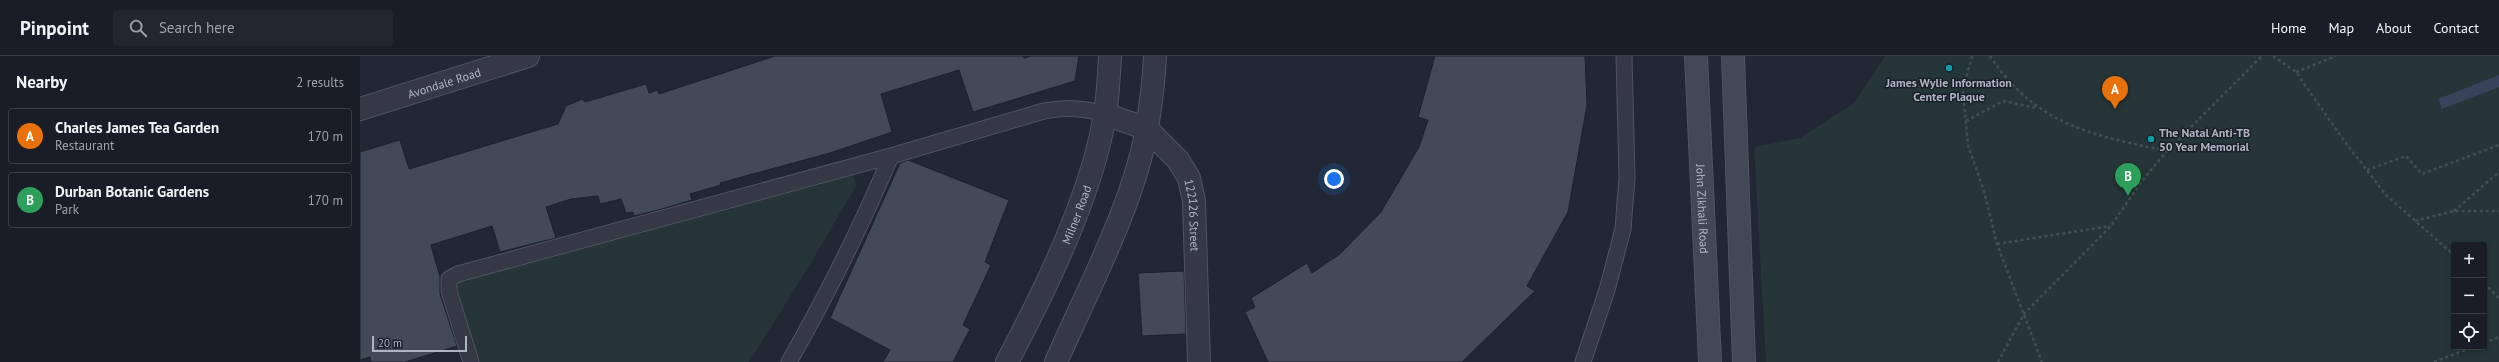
<!DOCTYPE html>
<html lang="en">
<head>
<meta charset="utf-8">
<style>
	body { margin:0; font-family:"PT Sans",sans-serif; background:#22262f; color:#f1f3f6 }
	.controls { position:absolute; right:12px; bottom:12px; display:grid; overflow:hidden; border-radius:4px; box-shadow:0 2px 6px #0003 }
	.controls button { width:36px; height:36px; display:grid; place-items:center; padding:0; border:0; border-bottom:1px solid #373b44; background:#191d27; color:#f1f3f6; font:20px sans-serif }
	.scale { position:absolute; left:12px; bottom:10px; width:95px; box-sizing:border-box; padding-left:4px; border:2px solid #aeb4c2; border-top:0; font-size:11px; line-height:14px; white-space:nowrap; color:#aeb4c2; -webkit-text-stroke:3px #1a1f29; paint-order:stroke }
	.you { position:absolute; left:974px; top:123px; width:14px; height:14px; margin:-10px; border:3px solid #fff; border-radius:50%; background:#1a73e8; box-shadow:0 0 0 6px #1a73e833 }
	.badge { display:grid; place-items:center; width:26px; height:26px; border-radius:50%; background:#88a5ed; color:#fff; font-size:13px; font-weight:700 }
	.pin { position:absolute; translate:-50% -33px; filter:drop-shadow(0 1px 2px #0008) }
	.pin::after { content:''; position:absolute; top:21px; width:14px; height:12px; background:inherit; clip-path:polygon(0 0,100% 0,50% 100%) }
	.list { margin:0; padding:0; list-style:none }
	h2 { display:flex; justify-content:space-between; align-items:center; height:52px; margin:0; padding:0 16px; font-size:17px }
	h2 small { font-size:13px; font-weight:400; color:#9fa2a7 }
	.list li { display:grid; grid-template-columns:26px 1fr auto; gap:12px; align-items:center; box-sizing:border-box; height:56px; margin:0 8px 8px; padding:0 8px; border:1px solid #373b44; border-radius:4px }
	.list b { display:block; font-size:15px; white-space:nowrap }
	.list p { margin:0; font-size:13px; white-space:nowrap; color:#9fa2a7 }
	.list em { font-size:13px; font-style:normal; color:#9fa2a7 }
	.icon { flex:none; width:22px; height:22px; fill:none; stroke:currentColor; stroke-width:2; stroke-linecap:round; stroke-linejoin:round }
	.map { position:relative; flex:none; width:2139px; height:306px; overflow:hidden }
	header { display:flex; align-items:center; gap:24px; box-sizing:border-box; height:56px; padding:0 20px; background:#191d27; border-bottom:1px solid #373b44 }
	header strong { font-size:19px }
	nav { display:flex; gap:22px; margin-inline-start:auto; font-size:14px }
	.search { width:280px; height:36px; background:#22262f; display:flex; align-items:center; gap:10px; box-sizing:border-box; padding:0 14px; border-radius:4px; color:#9fa2a7; font-size:15px }
	main { display:flex }
	aside { flex:1; background:#191d27 }
	.map>svg:first-child { display:block }
</style>
</head>
<body>
<header>
<strong>Pinpoint</strong>
<div class="search"><svg class="icon" aria-label="search" viewBox="0 0 24 24"><circle cx="10" cy="10" r="6"/><path d="M15 15l6 6"/></svg>Search here</div>
<nav><a>Home</a><a>Map</a><a>About</a><a>Contact</a></nav>
</header>
<main>
<aside>
<h2>Nearby<small>2 results</small></h2>
<ul class="list">
<li><span class="badge" style="background:#e8710a">A</span><div><b>Charles James Tea Garden</b><p>Restaurant</p></div><em>170 m</em></li>
<li><span class="badge" style="background:#2e9e5b">B</span><div><b>Durban Botanic Gardens</b><p>Park</p></div><em>170 m</em></li>
</ul>
</aside>
<div class="map">
<svg width="2139" height="306" viewBox="0 0 2139 306">
	<rect width="100%" height="100%" fill="#212734"/>
	<path fill="#263538" fill-rule="evenodd" d="M 1525,0 L 2139,0 L 2139,306 L 1406,306 L 1394,91 L 1440,82 L 1494,47 ZM 2094,189 L 2124,189 L 2124,291 L 2094,291 Z
		M 487,109 L 497,128 L 451,207 L 389,306 L 120,306 L 83,217 Z"/>
	<path fill="#38435c" d="M 2139,19 L 2139,31 L 2082,53 L 2078,43 Z"/>
	<path fill="#424a58" stroke="#1c212b" d="M 415,0 L 663,0 L 664,2 L 671,0 L 719,0 L 715,25 L 613,56 L 599,14 L 521,38 L 532,76 L 470,97 L 360,127 L 361,129 L 330,138 L 332,144 L 302,153 L 274,160 L 273,156 L 266,157 L 261,143 L 240,148 L 238,140 L 211,143 L 186,151 L 196,182 L 140,196 L 132,170 L 71,189 L 80,221 L 80,238 L 97,290 L 45,306 L 11,306 L 10,301 L 0,304 L 0,96 L 40,84 L 49,113 L 198,68 L 206,50 L 222,43 L 225,46 L 286,28 L 289,37 L 298,34 L 299,38 Z
		M 1075,0 L 1225,0 L 1227,49 L 1208,156 L 1167,230 L 1175,235 L 1102,306 L 908,306 L 885,256 L 895,251 L 891,242 L 947,207 L 952,217 L 980,198 L 1021,156 L 1059,91 L 1068,64 L 1058,61 Z
		M 548,104 L 649,144 L 625,206 L 631,209 L 603,269 L 610,273 L 593,306 L 523,306 L 530,294 L 470,262 L 540,107 Z
		M 824,215 L 826,278 L 782,280 L 778,217 Z"/>
	<g fill="none" stroke-linecap="round" stroke-linejoin="round">
		<defs>
			<path id="service" d="M 111,306 L 89,235 L 89,223 L 98,218 L 531,100 L 684,55 C 706,51 723,52 745,58
				M 429,306 C 467,239 501,171 531,100
				M 1223,306 L 1247,234 L 1263,173 L 1267,122 L 1264,0"/>
			<g id="minor">
				<path id="s1" d="M 0,53 L 168,0"/>
				<path id="s2" d="M 745,58 L 787,73 L 818,104 L 829,122 L 834,145 L 839,306"/>
				<path id="s3" d="M 647,306 C 685,235 733,137 745,58 C 748,39 749,19 750,0"/>
				<path d="M 696,306 C 727,235 774,148 787,72 C 791,48 794,24 795,0"/>
			</g>
			<g id="secondary">
				<path id="s4" d="M 1336,0 L 1350,306"/>
				<path d="M 1373,0 L 1384,306"/>
			</g>
		</defs>
		<use href="#service" stroke="#4f5460" stroke-width="17"/>
		<use href="#minor" stroke="#4f5460" stroke-width="24"/>
		<use href="#secondary" stroke="#4f5460" stroke-width="24"/>
		<path stroke="#425055" stroke-width="2.5" stroke-dasharray="3 3" stroke-linecap="butt" d="M 1612,0 L 1603,34 L 1608,89 L 1624,135 L 1637,188 L 1682,306
			M 1630,0 C 1676,69 1731,79 1807,95
			M 1913,0 L 1936,16 L 1982,82 L 2026,139 L 2094,199
			M 1936,16 L 1976,0
			M 1606,65 L 1643,45 L 1676,52
			M 2007,114 L 2046,100 L 2062,118 L 2139,89
			M 2094,155 L 2139,116
			M 2055,165 L 2094,155 L 2139,155
			M 1637,188 L 1750,170
			M 2124,227 L 2139,242
			M 2124,287 L 2139,281
			M 1638,306 L 1664,258 L 1751,170 L 1781,126 L 1807,95 L 1902,0
			M 2074,306 L 2113,291"/>
		<use href="#service" stroke="#343945" stroke-width="15"/>
		<use href="#minor" stroke="#343945" stroke-width="22"/>
		<use href="#secondary" stroke="#434857" stroke-width="22"/>
	</g>
	<g fill="#0f9aa8" stroke="#1a1f29" stroke-width="1.5">
		<circle cx="1589" cy="12" r="4"/>
		<circle cx="1791" cy="83" r="4"/>
	</g>
	<g text-anchor="middle" dominant-baseline="central" stroke-width="3" stroke-linejoin="round" paint-order="stroke">
		<g font-size="12" fill="#aeb4c2" stroke="#1a1f29">
			<text stroke="none"><textPath href="#s1" startOffset="88">Avondale Road</textPath></text>
			<text stroke="none"><textPath href="#s4" startOffset="153">John Zikhali Road</textPath></text>
			<text stroke="none"><textPath href="#s3" startOffset="163">Milner Road</textPath></text>
			<text stroke="none"><textPath href="#s2" startOffset="147">122126 Street</textPath></text>
		</g>
		<g font-size="12" font-weight="bold" fill="#aeb4c2" stroke="#1a1f29">
			<text x="1589" y="26">James Wylie Information<tspan x="1589" dy="14">Center Plaque</tspan></text>
			<text x="1799" y="76" text-anchor="start">The Natal Anti-TB<tspan x="1799" dy="14">50 Year Memorial</tspan></text>
		</g>
	</g>
</svg>
<div class="controls">
<button>+</button>
<button>−</button>
<button><svg class="icon" aria-label="locate" viewBox="0 0 24 24"><circle cx="12" cy="12" r="6"/><path d="M12 2v4M12 18v4M2 12h4M18 12h4"/></svg></button>
</div>
<div class="scale">20 m</div>
<div class="you"></div>
<div class="pin badge" style="left:1755px;top:53px;background:#e8710a">A</div>
<div class="pin badge" style="left:1768px;top:140px;background:#2e9e5b">B</div>
</div>
</main>
</body>
</html>
